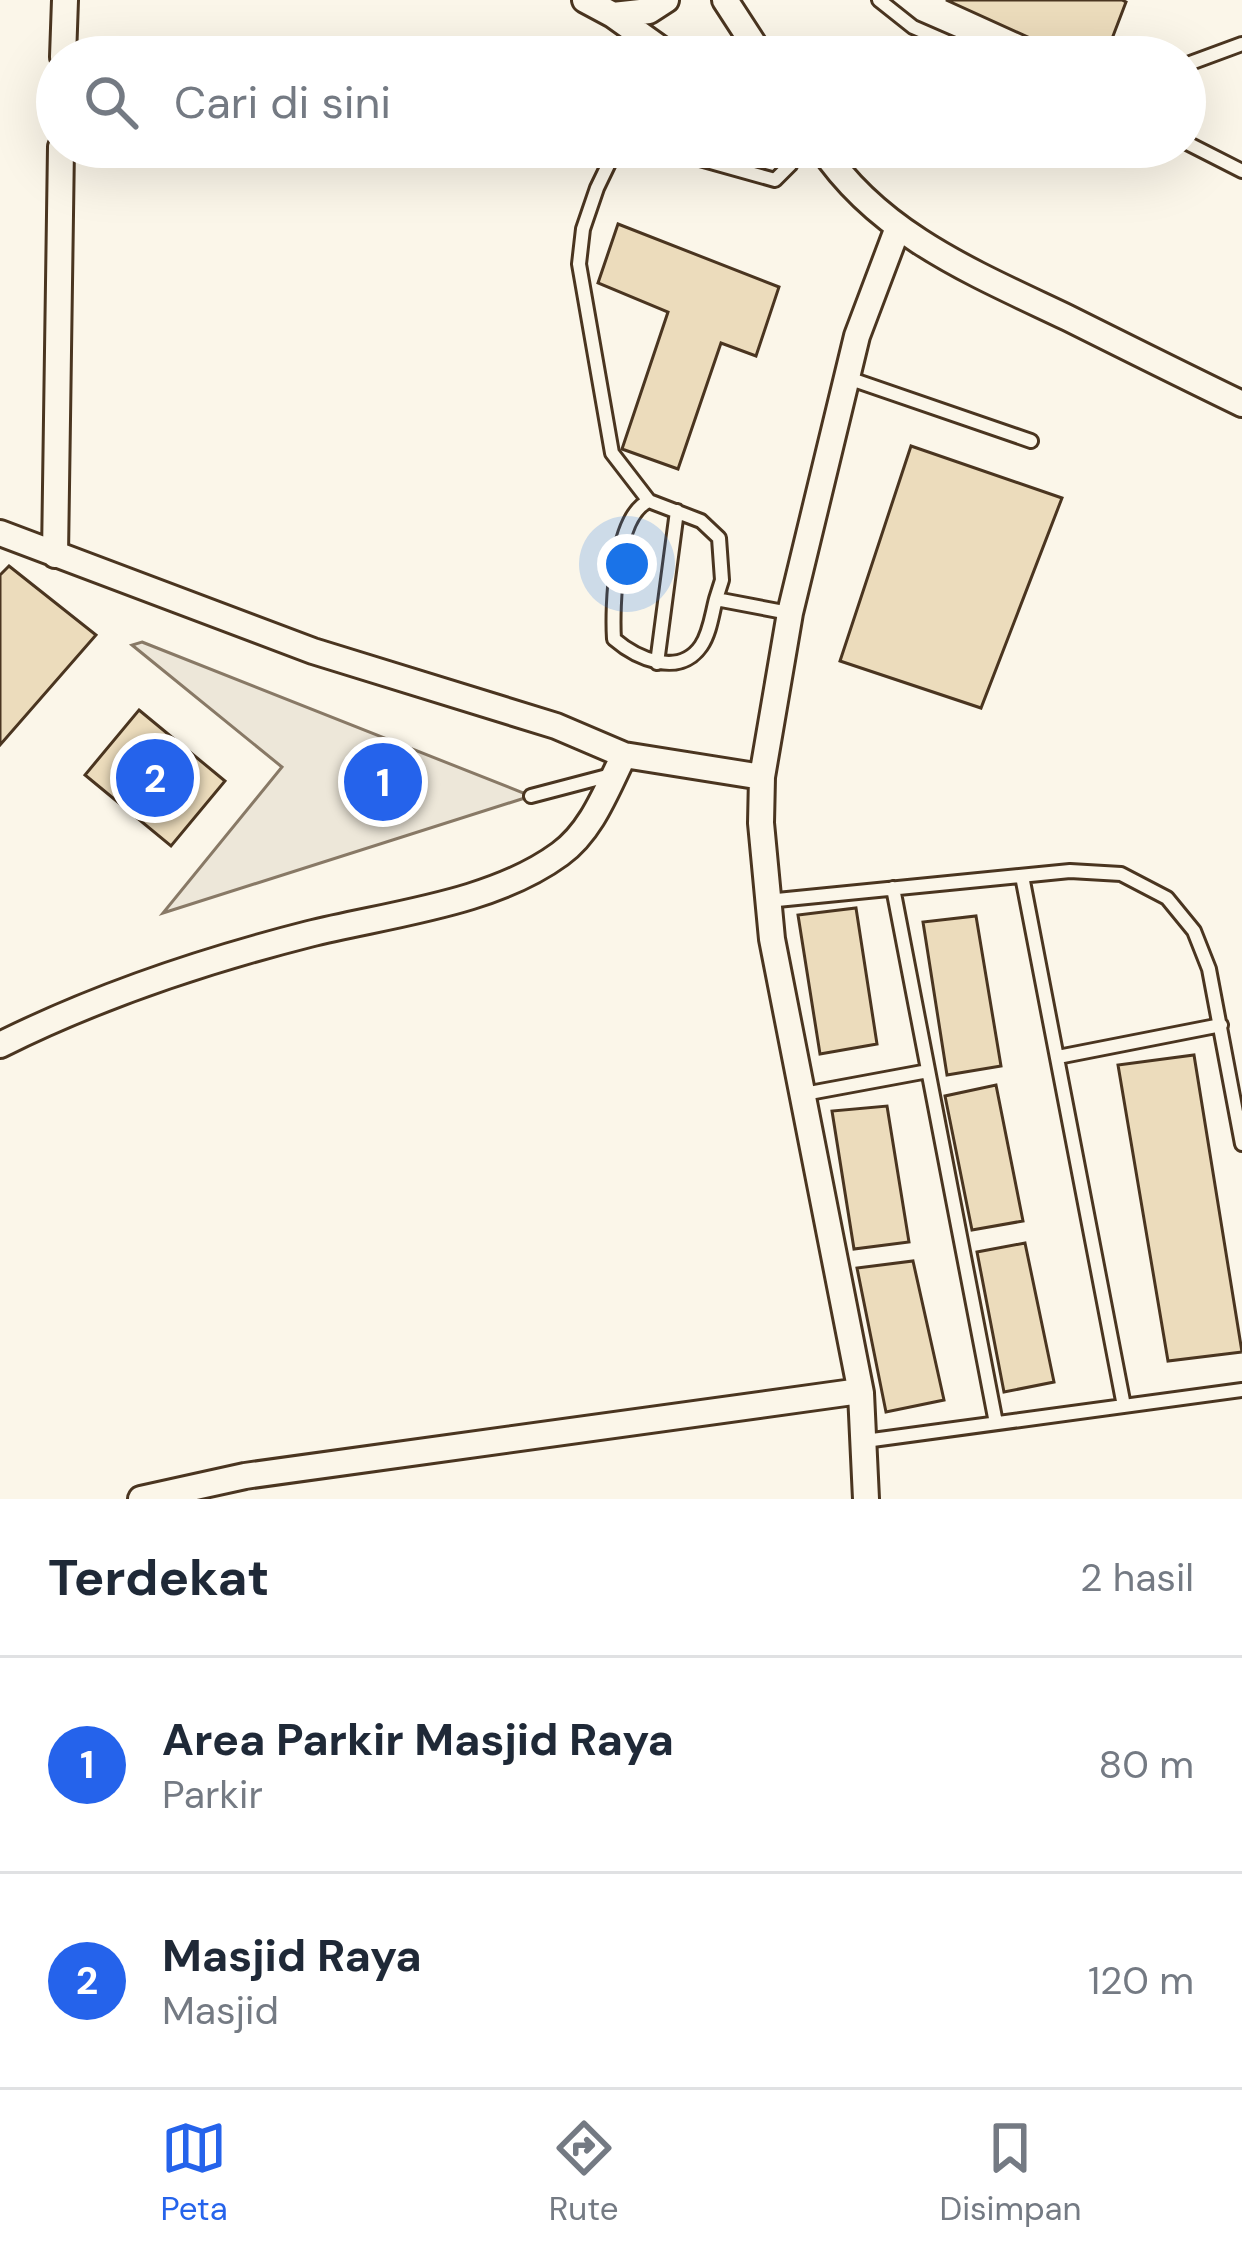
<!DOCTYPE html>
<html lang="id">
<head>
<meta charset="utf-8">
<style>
	body { margin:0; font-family:"DM Sans",sans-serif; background:#f2f2f3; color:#1f2937 }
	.you { position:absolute; left:627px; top:564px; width:42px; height:42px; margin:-30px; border:9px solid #fff; border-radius:50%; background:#1a73e8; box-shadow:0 0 0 18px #1a73e833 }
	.badge { display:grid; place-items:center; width:78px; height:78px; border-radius:50%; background:#2563eb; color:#fff; font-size:39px; font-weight:700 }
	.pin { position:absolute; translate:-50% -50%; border:6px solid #fff; box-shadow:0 3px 12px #0006 }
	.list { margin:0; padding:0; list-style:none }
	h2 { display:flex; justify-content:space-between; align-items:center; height:156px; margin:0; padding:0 48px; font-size:51px }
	h2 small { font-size:39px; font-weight:400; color:#747a83 }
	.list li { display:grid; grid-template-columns:78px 1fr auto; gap:36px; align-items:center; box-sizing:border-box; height:216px; padding:0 48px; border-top:3px solid #e0e1e3 }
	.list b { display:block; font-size:45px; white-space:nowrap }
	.list p { margin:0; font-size:39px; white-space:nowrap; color:#747a83 }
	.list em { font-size:39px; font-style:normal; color:#747a83 }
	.icon { flex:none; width:66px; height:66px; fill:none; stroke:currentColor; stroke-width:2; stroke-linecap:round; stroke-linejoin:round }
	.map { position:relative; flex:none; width:1242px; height:1499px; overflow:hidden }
	.search { position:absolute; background:#fff; box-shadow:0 12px 48px #0002; left:36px; right:36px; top:36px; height:132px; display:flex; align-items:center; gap:30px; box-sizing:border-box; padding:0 42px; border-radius:66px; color:#747a83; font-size:45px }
	.sheet { height:588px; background:#fff }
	nav { display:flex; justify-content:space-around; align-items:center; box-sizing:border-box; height:168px; border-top:3px solid #e0e1e3; background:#fff; font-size:33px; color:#747a83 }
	nav a { display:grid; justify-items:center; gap:6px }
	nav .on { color:#2563eb }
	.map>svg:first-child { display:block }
</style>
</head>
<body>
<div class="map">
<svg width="1242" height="1499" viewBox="0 0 1242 1499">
	<rect width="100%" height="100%" fill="#fbf6e9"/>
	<path fill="#ede7d9" stroke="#887966" stroke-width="3" d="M 142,642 L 531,796 L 163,913 L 282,767 L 132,645 Z"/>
	<path fill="#ecdcbc" stroke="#4a3520" stroke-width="3" d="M 946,0 L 1122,0 L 1126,2 L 1105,57 L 1072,57 Z
		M 618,224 L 779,287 L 756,356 L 721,343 L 678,469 L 622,449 L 668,312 L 598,283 Z
		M 911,446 L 1062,498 L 981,708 L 840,661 Z
		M 9,566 L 96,635 L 0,745 L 0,575 Z
		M 139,710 L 225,781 L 171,846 L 85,775 Z
		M 856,908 L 877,1044 L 820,1054 L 798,915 Z
		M 976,916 L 1001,1066 L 947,1075 L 923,922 Z
		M 1194,1055 L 1242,1352 L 1168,1361 L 1118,1065 Z
		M 996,1085 L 1023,1221 L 972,1230 L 945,1096 Z
		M 887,1106 L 909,1242 L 854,1249 L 832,1111 Z
		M 1025,1243 L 1054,1382 L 1004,1392 L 977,1252 Z
		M 913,1261 L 944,1400 L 886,1412 L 857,1268 Z"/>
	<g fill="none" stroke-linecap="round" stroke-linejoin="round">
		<defs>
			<path id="service" d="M 879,0 L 913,27 L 982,57
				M 1185,65 L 1242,44
				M 1185,142 L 1242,171
				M 626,147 L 610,161 L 597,188 L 583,229 L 579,264 L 612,453 L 649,501 L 701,521 L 719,538 L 722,580 L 716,599 L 789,613
				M 657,147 L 775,180 L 790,165 L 798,147
				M 848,378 L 1031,441
				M 649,501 C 615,515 612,607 614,639 C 636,658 679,678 701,646 C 710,633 712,614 716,599
				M 657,663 L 677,511
				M 531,796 L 611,775
				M 1022,876 L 1124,1406
				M 893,888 L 996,1423
				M 767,901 L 1070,871 L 1121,874 L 1167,898 L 1194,931 L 1209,969 L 1242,1144
				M 1058,1057 L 1221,1025
				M 804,1094 L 928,1071
				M 865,1441 L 1242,1390"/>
			<path id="minor" d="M 585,0 L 613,15 L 672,57
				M 725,0 L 762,57
				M 613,15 L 649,11 L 666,0
				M 63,57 L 65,0
				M 821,147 C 879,235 976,274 1068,318 C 1126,347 1184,376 1242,404
				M 0,533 L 313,651 L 556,726 L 624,755 L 762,777
				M 55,555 L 61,147
				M 0,1045 C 98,996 203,961 309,934 C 389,914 492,904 560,854 C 592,831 607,789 624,755
				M 141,1499 L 245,1476 L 860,1391
				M 866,1499 L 861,1393 L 772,939 L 761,823 L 762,777 L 790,613 L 857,336 L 897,230"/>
		</defs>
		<use href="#service" stroke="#4a3520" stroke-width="18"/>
		<use href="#minor" stroke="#4a3520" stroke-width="30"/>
		<use href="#service" stroke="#fbf6e9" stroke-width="12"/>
		<use href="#minor" stroke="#fbf6e9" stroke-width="24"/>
	</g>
</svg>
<div class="you"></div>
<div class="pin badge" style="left:383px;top:782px">1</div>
<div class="pin badge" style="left:155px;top:778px">2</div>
<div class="search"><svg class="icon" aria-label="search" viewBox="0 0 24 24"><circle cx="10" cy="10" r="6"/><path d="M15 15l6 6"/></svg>Cari di sini</div>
</div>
<section class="sheet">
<h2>Terdekat<small>2 hasil</small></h2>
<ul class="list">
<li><span class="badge">1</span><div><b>Area Parkir Masjid Raya</b><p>Parkir</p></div><em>80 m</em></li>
<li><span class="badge">2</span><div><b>Masjid Raya</b><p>Masjid</p></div><em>120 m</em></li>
</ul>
</section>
<nav>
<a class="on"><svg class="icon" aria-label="map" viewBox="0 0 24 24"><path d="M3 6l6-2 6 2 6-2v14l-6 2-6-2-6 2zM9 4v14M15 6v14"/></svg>Peta</a>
<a><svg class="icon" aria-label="directions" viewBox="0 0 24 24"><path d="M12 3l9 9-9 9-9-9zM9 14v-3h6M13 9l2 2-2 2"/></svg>Rute</a>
<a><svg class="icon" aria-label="saved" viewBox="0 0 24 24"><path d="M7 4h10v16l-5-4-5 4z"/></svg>Disimpan</a>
</nav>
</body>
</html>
